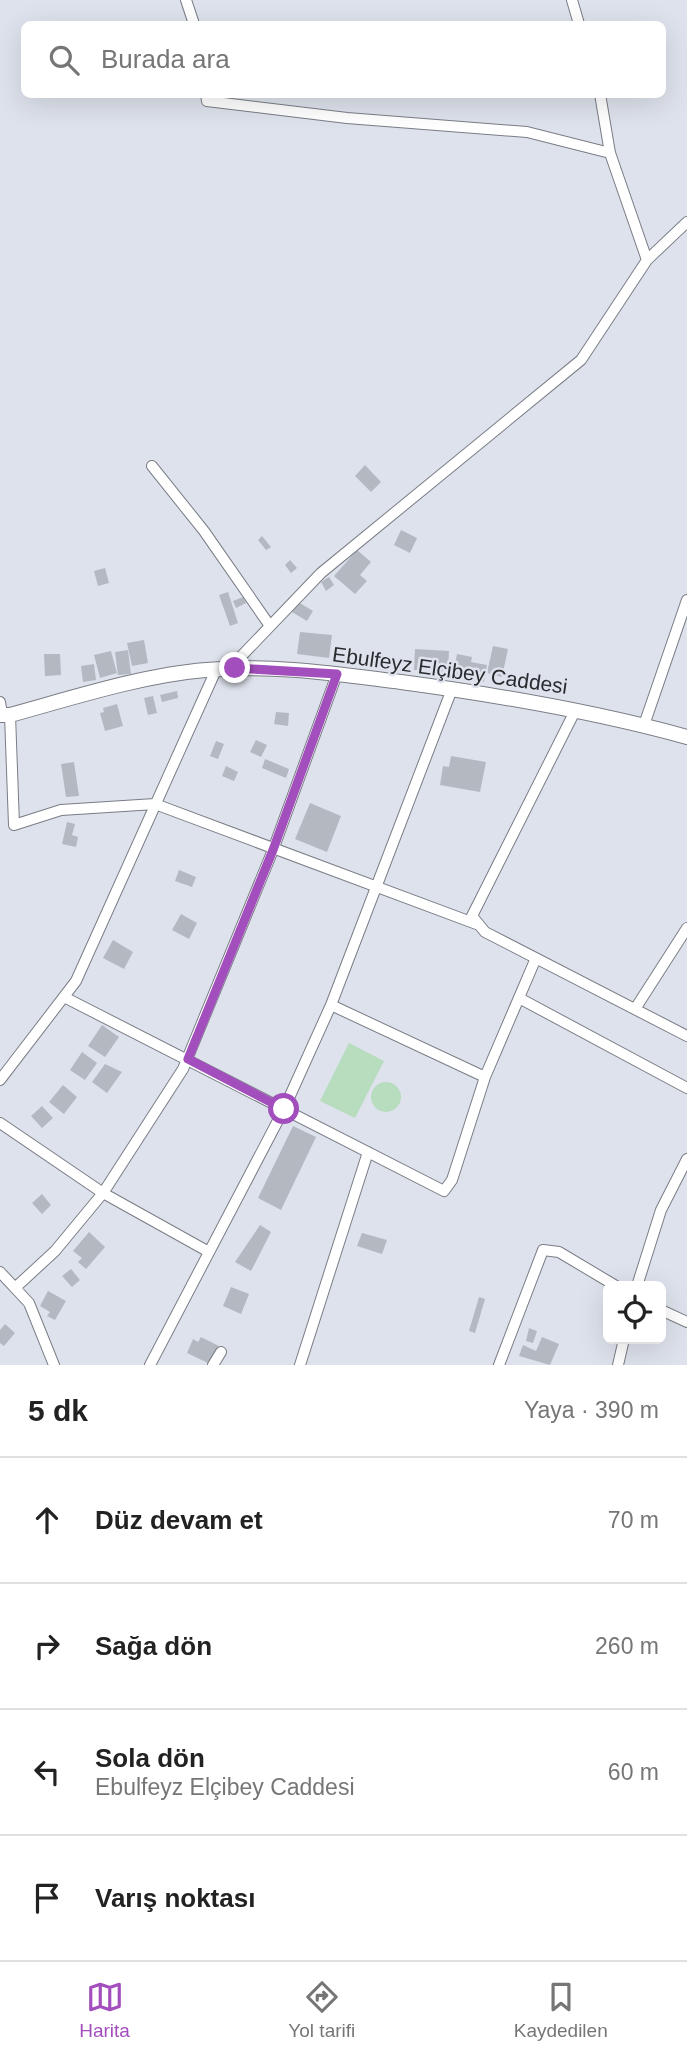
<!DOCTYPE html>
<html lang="tr">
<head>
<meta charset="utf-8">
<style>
	body { margin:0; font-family:Arial,sans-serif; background:#f2f2f2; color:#222 }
	.controls { position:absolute; right:21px; bottom:21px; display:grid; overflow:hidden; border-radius:10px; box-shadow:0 7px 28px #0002 }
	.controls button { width:63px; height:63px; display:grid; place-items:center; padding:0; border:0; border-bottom:2px solid #e0e0e0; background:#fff; color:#222; font:35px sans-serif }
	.stop { position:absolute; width:21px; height:21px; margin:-16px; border:5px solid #a24ebc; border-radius:50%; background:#fff }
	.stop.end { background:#a24ebc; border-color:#fff; box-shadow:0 2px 7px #0008 }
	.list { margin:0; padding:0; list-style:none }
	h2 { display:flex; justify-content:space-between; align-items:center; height:91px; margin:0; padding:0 28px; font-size:30px }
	h2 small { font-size:23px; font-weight:400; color:#767676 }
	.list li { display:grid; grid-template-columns:46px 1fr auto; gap:21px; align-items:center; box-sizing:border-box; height:126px; padding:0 28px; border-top:2px solid #e0e0e0 }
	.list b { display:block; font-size:26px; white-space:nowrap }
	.list p { margin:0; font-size:23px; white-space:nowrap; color:#767676 }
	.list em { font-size:23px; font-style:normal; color:#767676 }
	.icon { flex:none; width:38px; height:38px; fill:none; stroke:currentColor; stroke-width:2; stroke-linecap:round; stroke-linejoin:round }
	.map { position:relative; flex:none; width:687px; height:1365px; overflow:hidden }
	.search { position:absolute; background:#fff; box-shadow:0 7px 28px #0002; left:21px; right:21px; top:21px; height:77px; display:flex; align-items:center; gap:18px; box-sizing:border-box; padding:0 24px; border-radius:10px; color:#767676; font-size:26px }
	.sheet { height:595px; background:#fff }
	nav { display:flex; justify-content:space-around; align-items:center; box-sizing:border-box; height:98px; border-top:2px solid #e0e0e0; background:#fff; font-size:19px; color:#767676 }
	nav a { display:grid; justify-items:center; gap:4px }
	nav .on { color:#a24ebc }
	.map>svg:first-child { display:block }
</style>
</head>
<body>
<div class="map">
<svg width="687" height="1365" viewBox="0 0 687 1365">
	<rect width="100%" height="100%" fill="#dee2ec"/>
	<path fill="#b7dcbe" d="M 349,1043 L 384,1061 L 355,1118 L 320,1101 Z
		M371 1097a15 15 0 1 1 30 0a15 15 0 1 1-30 0Z"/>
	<path fill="#b4b8c1" d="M 365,465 L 381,482 L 371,492 L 355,476 Z
		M 401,530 L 417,538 L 410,553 L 394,545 Z
		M 262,536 L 271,547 L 266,550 L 258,540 Z
		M 357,550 L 371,562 L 360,575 L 367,581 L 355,594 L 334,576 Z
		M 290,560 L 297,568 L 291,573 L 285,565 Z
		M 105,568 L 109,583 L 98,586 L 94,571 Z
		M 329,577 L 334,585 L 326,591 L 321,582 Z
		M 228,592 L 238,623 L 230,626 L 219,595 Z
		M 243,597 L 246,603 L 236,608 L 233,601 Z
		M 298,602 L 313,611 L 307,621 L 292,612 Z
		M 300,632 L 332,635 L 329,658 L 297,654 Z
		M 144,640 L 148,663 L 132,666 L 127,643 Z
		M 493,646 L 508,649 L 502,677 L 487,673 Z
		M 415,649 L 449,651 L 448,672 L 414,670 Z
		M 128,650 L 131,674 L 118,675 L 115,652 Z
		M 111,651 L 117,673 L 100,678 L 94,655 Z
		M 44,654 L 60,654 L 61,675 L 45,676 Z
		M 457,654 L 472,657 L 471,662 L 487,665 L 484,682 L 453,676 Z
		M 94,664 L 96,680 L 83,682 L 81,666 Z
		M 177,691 L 178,698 L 162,702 L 160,695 Z
		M 153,696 L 157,713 L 148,715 L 144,698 Z
		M 117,704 L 123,726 L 105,731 L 100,713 L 104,712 L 103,708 Z
		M 276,712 L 289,713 L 288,726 L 274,724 Z
		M 256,740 L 267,745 L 261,757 L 250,752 Z
		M 216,741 L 224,744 L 218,759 L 210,756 Z
		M 451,756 L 486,762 L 480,792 L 440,785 L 443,766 L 449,767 Z
		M 265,759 L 289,769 L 286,778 L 262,768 Z
		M 74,762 L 79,796 L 66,797 L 61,764 Z
		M 226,766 L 238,772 L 234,781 L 222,776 Z
		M 310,803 L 341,816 L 327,852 L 295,839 Z
		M 67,822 L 75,824 L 72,835 L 78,837 L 76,847 L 62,844 Z
		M 179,870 L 196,877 L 192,887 L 175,881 Z
		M 181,914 L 197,923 L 189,939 L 172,930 Z
		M 113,940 L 133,952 L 124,969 L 103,958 Z
		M 102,1025 L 119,1037 L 105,1057 L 88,1046 Z
		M 82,1052 L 97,1063 L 85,1080 L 70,1070 Z
		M 105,1064 L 122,1072 L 107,1093 L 92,1082 Z
		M 63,1085 L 77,1097 L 64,1114 L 49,1102 Z
		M 42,1106 L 53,1118 L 42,1128 L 31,1116 Z
		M 293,1126 L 316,1137 L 281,1210 L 258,1198 Z
		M 42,1194 L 51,1205 L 42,1214 L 32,1203 Z
		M 260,1225 L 271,1232 L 251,1271 L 235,1262 Z
		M 89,1232 L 105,1247 L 86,1269 L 78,1262 L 82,1258 L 73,1251 Z
		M 362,1233 L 387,1240 L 382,1254 L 357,1246 Z
		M 71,1269 L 80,1280 L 72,1287 L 62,1276 Z
		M 231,1287 L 249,1294 L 241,1314 L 223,1306 Z
		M 48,1291 L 66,1301 L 55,1320 L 47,1316 L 50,1312 L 40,1306 Z
		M 479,1297 L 485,1299 L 475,1333 L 469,1331 Z
		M 5,1324 L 15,1333 L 4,1346 L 0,1343 L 0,1330 Z
		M 529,1328 L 537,1331 L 533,1343 L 526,1341 Z
		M 201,1337 L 219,1346 L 210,1364 L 187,1353 L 193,1339 L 198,1342 Z
		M 542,1337 L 559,1344 L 550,1365 L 519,1356 L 523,1345 L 536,1351 Z"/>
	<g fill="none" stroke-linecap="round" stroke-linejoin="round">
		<defs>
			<path id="minor" d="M 186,0 L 194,24
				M 572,0 L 579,24
				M 206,94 L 207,101 L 347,118 L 527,132 L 610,153
				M 600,94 L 610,153 L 647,260
				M 152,466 L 204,531 L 270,626
				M 229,669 L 321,573 L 581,360 L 647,260 L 687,222
				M 0,702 L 2,714
				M 576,709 L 472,916 L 485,932 L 687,1036
				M 10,715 L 14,825 L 61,810 L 155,804 L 479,925
				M 644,725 L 687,600
				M 64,997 L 444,1191 L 452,1180 L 485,1077 L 536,958
				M 519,998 L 687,1088
				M 331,1005 L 485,1077
				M 635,1009 L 687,928
				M 0,1080 L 76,981 L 216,670
				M 0,1123 L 103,1193 L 209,1252
				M 0,1272 L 29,1303 L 54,1365
				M 637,1286 L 661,1210 L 687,1159
				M 16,1287 L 55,1251 L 103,1193 L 183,1069 L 273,850 L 337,674
				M 661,1310 L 687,1322
				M 150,1365 L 284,1109 L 331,1005 L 452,689
				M 213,1365 L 221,1352
				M 300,1365 L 368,1152
				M 499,1365 L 543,1250 L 559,1252 L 616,1286
				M 618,1365 L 624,1339"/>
			<path id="tertiary" d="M 0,715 L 10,715 C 72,698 143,675 206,670 C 272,664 336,674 401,682 C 498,695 593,711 687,737"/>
		</defs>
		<use href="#minor" stroke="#797d85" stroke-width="12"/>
		<use href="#tertiary" stroke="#797d85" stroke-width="16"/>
		<use href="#minor" stroke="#fff" stroke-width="10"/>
		<use href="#tertiary" stroke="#fff" stroke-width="14"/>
	</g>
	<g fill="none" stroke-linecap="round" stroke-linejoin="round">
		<path stroke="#a24ebc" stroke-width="9" d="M 235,668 L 337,674 L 273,850 L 188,1059 L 284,1109"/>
	</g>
	<g text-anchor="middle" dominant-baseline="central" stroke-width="5" stroke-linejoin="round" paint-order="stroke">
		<g font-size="21" fill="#282a2d" stroke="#dee2ec">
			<text transform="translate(450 670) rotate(8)">Ebulfeyz Elçibey Caddesi</text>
		</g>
	</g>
</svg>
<div class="controls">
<button><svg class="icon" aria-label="locate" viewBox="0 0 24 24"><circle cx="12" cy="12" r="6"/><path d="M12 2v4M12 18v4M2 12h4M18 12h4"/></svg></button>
</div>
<div class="stop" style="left:284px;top:1109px"></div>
<div class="stop end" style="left:235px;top:668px"></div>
<div class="search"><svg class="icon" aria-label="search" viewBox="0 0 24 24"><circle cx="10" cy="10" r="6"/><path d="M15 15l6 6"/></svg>Burada ara</div>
</div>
<section class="sheet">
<h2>5 dk<small>Yaya · 390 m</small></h2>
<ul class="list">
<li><svg class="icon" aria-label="ahead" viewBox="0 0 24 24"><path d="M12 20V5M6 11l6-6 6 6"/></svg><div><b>Düz devam et</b></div><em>70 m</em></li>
<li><svg class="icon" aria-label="right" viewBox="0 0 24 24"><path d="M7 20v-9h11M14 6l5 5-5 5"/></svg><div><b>Sağa dön</b></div><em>260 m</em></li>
<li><svg class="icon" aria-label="left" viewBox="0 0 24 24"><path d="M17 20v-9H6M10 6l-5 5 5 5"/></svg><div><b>Sola dön</b><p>Ebulfeyz Elçibey Caddesi</p></div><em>60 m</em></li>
<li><svg class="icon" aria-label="arrive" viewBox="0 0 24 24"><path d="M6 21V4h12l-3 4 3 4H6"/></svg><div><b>Varış noktası</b></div></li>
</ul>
</section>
<nav>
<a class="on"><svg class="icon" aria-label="map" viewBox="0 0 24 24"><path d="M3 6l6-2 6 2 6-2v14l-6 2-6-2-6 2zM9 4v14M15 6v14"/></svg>Harita</a>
<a><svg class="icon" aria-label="directions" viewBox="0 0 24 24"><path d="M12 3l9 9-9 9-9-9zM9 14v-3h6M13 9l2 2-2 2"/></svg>Yol tarifi</a>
<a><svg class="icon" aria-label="saved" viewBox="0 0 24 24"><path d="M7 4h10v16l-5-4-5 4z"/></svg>Kaydedilen</a>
</nav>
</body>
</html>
